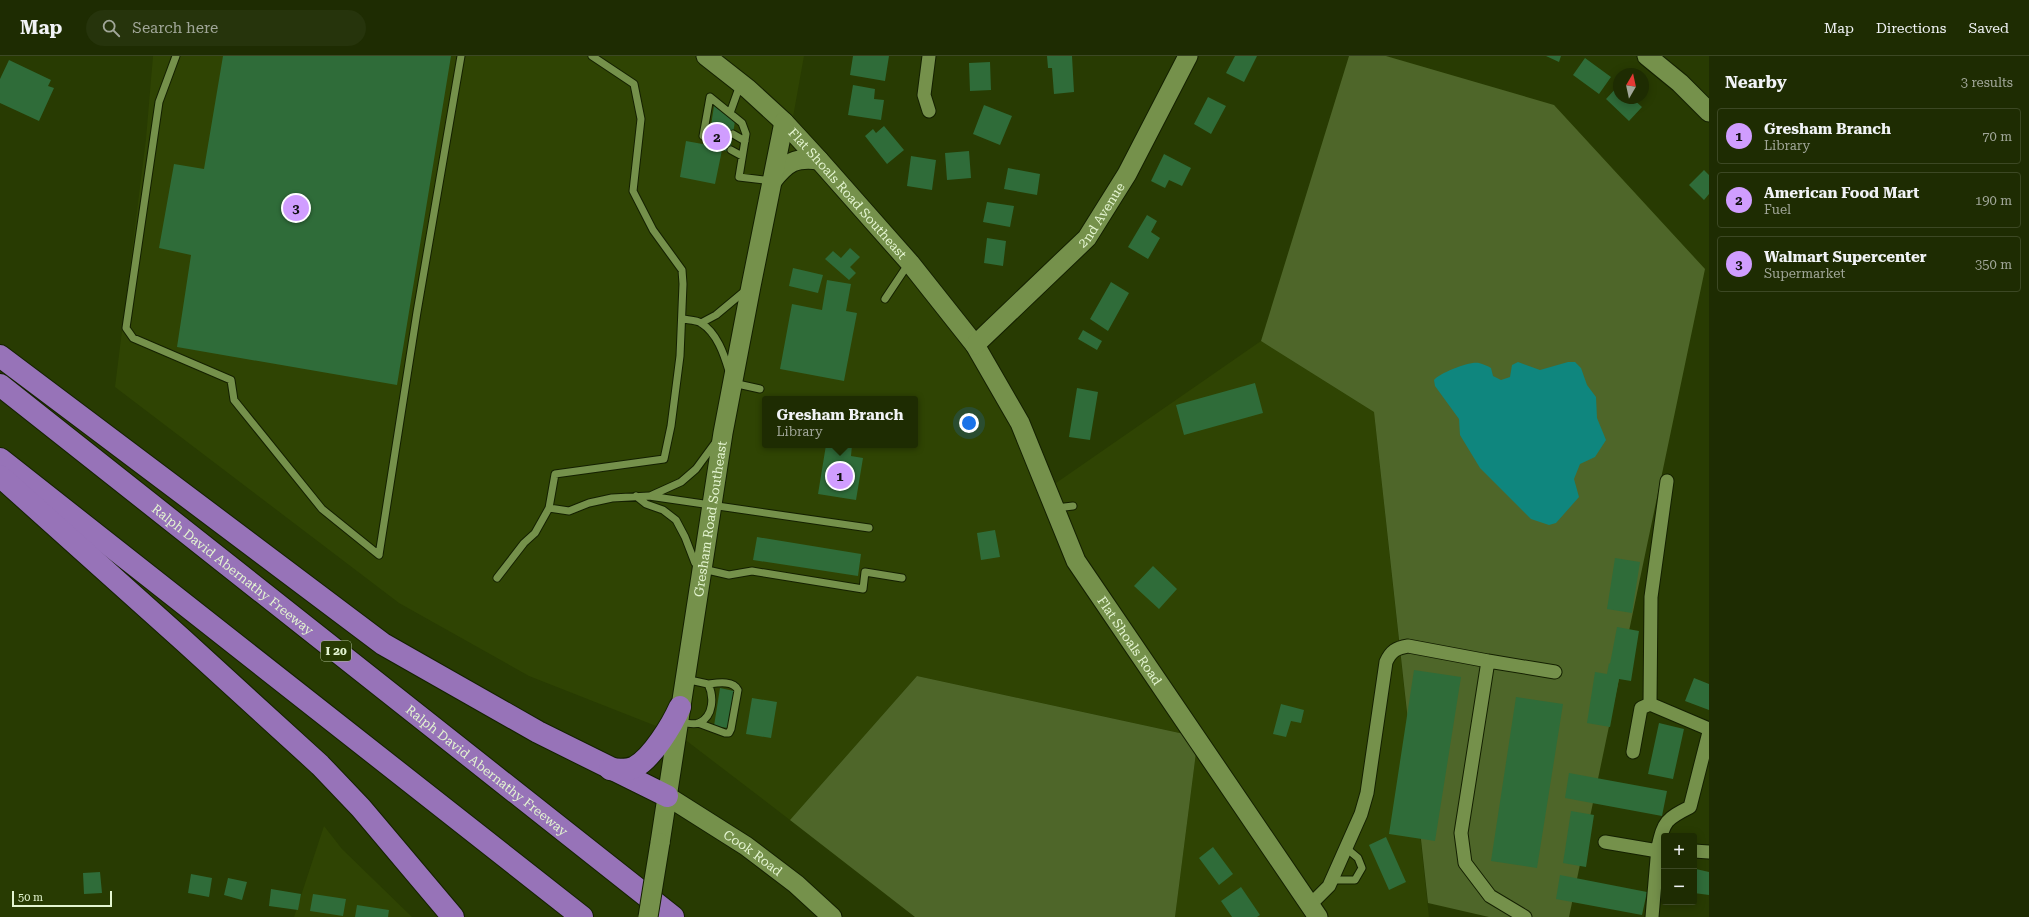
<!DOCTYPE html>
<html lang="en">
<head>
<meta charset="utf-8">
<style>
	body { margin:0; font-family:"Roboto Serif",serif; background:#26340c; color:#f1f3f6 }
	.controls { position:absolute; right:12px; bottom:12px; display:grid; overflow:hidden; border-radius:4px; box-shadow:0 2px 10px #0003 }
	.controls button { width:36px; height:36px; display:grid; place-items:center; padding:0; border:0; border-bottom:1px solid #3c4824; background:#1e2c02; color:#f1f3f6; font:20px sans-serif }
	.compass { position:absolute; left:1613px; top:12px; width:36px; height:36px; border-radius:50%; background:#1e2c02; box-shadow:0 2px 10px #0003; rotate:9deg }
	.scale { position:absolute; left:12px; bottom:10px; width:100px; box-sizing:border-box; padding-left:4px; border:2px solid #e4f5d1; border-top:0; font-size:11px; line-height:14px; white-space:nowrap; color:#e4f5d1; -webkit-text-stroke:3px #283b02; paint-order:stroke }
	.you { position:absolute; left:969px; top:367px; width:14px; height:14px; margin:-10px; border:3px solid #fff; border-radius:50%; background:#1a73e8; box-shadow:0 0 0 6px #1a73e833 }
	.badge { display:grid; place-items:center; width:26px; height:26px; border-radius:50%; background:#d09dff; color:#111; font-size:13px; font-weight:700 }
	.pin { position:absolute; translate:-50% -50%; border:2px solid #fff; box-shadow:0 1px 4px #0006 }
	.popup { position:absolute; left:762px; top:340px; width:156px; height:52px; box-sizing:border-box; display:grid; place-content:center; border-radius:4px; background:#1e2c02; filter:drop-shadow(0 1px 3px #0005); font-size:13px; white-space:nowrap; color:#a1a799 }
	.popup b { font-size:15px; color:#f1f3f6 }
	.popup::after { content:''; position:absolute; left:50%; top:100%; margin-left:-8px; border:8px solid transparent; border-top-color:#1e2c02 }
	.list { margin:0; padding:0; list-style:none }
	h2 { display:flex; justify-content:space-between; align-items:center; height:52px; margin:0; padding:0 16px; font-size:17px }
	h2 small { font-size:13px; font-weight:400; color:#a1a799 }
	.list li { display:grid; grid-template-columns:26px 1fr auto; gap:12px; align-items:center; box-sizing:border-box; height:56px; margin:0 8px 8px; padding:0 8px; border:1px solid #3c4824; border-radius:4px }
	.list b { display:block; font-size:15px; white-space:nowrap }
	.list p { margin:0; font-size:13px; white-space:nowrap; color:#a1a799 }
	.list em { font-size:13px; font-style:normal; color:#a1a799 }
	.icon { flex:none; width:22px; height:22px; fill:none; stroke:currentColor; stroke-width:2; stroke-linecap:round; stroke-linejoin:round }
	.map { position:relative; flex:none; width:1709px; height:861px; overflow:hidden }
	header { display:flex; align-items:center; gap:24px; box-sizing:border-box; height:56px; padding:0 20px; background:#1e2c02; border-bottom:1px solid #3c4824 }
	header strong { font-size:19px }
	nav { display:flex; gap:22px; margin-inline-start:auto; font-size:14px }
	.search { width:280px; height:36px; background:#26340c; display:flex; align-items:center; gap:10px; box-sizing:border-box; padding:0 14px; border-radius:22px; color:#a1a799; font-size:15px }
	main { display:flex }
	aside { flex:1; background:#1e2c02 }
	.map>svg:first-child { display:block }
</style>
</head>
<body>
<header>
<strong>Map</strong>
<div class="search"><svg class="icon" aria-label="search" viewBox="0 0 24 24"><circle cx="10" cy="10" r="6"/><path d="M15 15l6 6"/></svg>Search here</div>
<nav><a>Map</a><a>Directions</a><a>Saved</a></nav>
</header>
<main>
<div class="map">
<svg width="1709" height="861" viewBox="0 0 1709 861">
	<rect width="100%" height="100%" fill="#283b02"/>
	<path fill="#2f4403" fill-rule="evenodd" d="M 153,0 L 804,0 L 793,61 L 975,289 L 1043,436 L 1261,285 L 1374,356 L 1429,861 L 1175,861 L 1198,681 L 917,620 L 790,764 L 679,679 L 529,620 L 399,547 L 115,331 L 146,83 ZM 765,343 L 915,343 L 915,389 L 765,389 Z
		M 324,770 L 342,793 L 412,861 L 294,861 Z"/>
	<path fill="#4e6629" d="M 1349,0 L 1386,0 L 1554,49 L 1705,213 L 1569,861 L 1489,861 L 1428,847 L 1374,356 L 1261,285 Z
		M 917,620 L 1198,681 L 1175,861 L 915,861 L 790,764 Z"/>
	<path fill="#0f867e" d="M 1518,306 L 1540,314 L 1568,306 L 1575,306 L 1581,312 L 1587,329 L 1596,341 L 1597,362 L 1606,384 L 1595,401 L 1580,408 L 1574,423 L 1579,441 L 1556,467 L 1549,469 L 1531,463 L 1480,412 L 1460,379 L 1459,363 L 1435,330 L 1434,324 C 1440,317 1469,305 1479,307 C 1483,308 1488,310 1491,312 L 1493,320 L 1501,324 L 1510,321 L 1512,309 Z"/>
	<path fill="#2f6c39" d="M 223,0 L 451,0 L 397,329 L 177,291 L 191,199 L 159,192 L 174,108 L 204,113 Z
		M 853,0 L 889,0 L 885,25 L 850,19 Z
		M 1047,0 L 1072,0 L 1074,36 L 1054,38 L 1052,12 L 1048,12 Z
		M 1235,0 L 1257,0 L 1244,26 L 1226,17 Z
		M 1546,0 L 1561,0 L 1559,6 Z
		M 1585,2 L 1611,21 L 1599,38 L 1573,19 Z
		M 9,4 L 51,24 L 48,30 L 54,32 L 39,65 L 0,47 L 0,23 Z
		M 990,6 L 991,34 L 970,35 L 969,7 Z
		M 853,29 L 875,33 L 874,43 L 884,44 L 881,64 L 848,59 Z
		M 1618,30 L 1619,42 L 1632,42 L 1642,51 L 1629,65 L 1606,43 Z
		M 1208,41 L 1226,50 L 1211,78 L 1194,68 Z
		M 984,49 L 1012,60 L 1000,89 L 973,78 Z
		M 714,50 L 735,65 L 730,96 L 722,94 L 715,128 L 680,121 L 686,85 L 708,89 Z
		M 884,70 L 904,94 L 887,108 L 865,80 L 873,73 L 876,77 Z
		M 969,95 L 971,122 L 947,124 L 945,97 Z
		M 1164,98 L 1191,112 L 1182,130 L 1169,124 L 1165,132 L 1151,125 Z
		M 911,100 L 936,104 L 932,134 L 907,130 Z
		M 1008,112 L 1040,118 L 1037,139 L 1004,133 Z
		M 1704,114 L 1709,119 L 1709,138 L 1704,144 L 1689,129 Z
		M 987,146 L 1014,150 L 1010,171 L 983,166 Z
		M 1147,159 L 1157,165 L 1151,176 L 1160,182 L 1148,203 L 1128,191 Z
		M 987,182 L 1006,185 L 1003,210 L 984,207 Z
		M 850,192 L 860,201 L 850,211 L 856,217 L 849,224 L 825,203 L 833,195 L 841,202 Z
		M 793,212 L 823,219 L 818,237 L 789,230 Z
		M 827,224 L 851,228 L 846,255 L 857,257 L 844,325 L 780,313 L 792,248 L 822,254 Z
		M 1111,226 L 1129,237 L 1108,275 L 1090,263 Z
		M 1083,274 L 1102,285 L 1097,294 L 1078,283 Z
		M 1255,327 L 1263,357 L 1184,379 L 1176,349 Z
		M 1077,332 L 1098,336 L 1090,384 L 1069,381 Z
		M 826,389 L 852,389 L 851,400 L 863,402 L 856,444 L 818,438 Z
		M 995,474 L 1000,501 L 981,504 L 977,477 Z
		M 757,481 L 861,498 L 858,520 L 753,504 Z
		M 1615,502 L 1640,506 L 1632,557 L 1607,553 Z
		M 1153,510 L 1177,533 L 1159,553 L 1134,530 Z
		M 1617,571 L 1639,575 L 1631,625 L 1619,623 L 1610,671 L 1587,667 L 1595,616 L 1607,618 L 1609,607 L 1610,608 Z
		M 1414,614 L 1461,621 L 1435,785 L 1389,778 Z
		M 1694,622 L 1709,628 L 1709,654 L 1685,645 Z
		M 720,632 L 734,635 L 728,672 L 714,670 Z
		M 1516,641 L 1563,648 L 1537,812 L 1491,805 Z
		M 752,642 L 777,646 L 771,682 L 746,678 Z
		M 1281,648 L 1304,654 L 1301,667 L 1291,665 L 1286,681 L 1273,678 Z
		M 1659,667 L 1684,673 L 1673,723 L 1648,718 Z
		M 1569,717 L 1667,735 L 1662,760 L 1565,742 Z
		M 1571,755 L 1594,759 L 1586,811 L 1563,807 Z
		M 1386,781 L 1406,826 L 1389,834 L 1369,789 Z
		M 1213,791 L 1233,818 L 1219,829 L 1199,802 Z
		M 1696,813 L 1709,816 L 1709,839 L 1694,837 Z
		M 100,816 L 102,837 L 84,838 L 83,817 Z
		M 191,818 L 212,822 L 209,841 L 188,837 Z
		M 1560,819 L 1647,836 L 1642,859 L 1556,843 Z
		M 228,822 L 247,826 L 242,844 L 224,839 Z
		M 1241,831 L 1260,859 L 1257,861 L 1232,861 L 1221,845 Z
		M 271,833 L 301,838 L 298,854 L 269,850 Z
		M 313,838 L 346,843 L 343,860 L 310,855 Z
		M 357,849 L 389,854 L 388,861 L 355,861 Z"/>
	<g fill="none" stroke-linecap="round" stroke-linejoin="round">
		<defs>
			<path id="lane" d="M 176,0 L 159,46 L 126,272 L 133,282 L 231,324 L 234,344 L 322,453 L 379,499
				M 730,57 L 740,29
				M 733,78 L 745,85
				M 709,83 L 703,80 L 710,41 L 742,67 L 746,78 L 739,121 L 772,125
				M 731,94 L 742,100
				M 885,243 L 909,207
				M 683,263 C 688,264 697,264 701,267 C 717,277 724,298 729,315
				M 701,267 L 716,259 L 746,234
				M 733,327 L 760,333
				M 636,440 L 646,448 L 663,454 L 676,464 L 685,481 L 695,507 L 703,513 L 729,519 L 752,515 L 863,533 L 865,516 L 902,522
				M 650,440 L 681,426 L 696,413 L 718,383
				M 549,452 L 569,455 L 589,447 L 612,442 L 649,440 L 869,472
				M 1056,452 L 1073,450
				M 379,499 L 417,256 L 461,0
				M 497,522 L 524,487 L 535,477 L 549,452 L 555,418 L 664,403 L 671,370 L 680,300 L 683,228 L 682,214 L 653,174 L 633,135 L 641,63 L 634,28 L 592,0
				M 680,666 C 685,667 694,669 699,667 C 714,660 714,640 708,628 L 685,623
				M 698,667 L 725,677 L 729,677 L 731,673 L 738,634 C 733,624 717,627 708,628
				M 1331,824 L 1355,824 L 1362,812 L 1358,802 L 1346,792"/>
			<path id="street" d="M 929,0 L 924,39 L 929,55
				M 1667,425 L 1651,541 L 1650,648 L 1709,673
				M 1488,605 L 1555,616
				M 1633,696 L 1641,652 L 1650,648
				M 1605,786 L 1658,795
				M 1658,791 C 1664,765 1666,763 1690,751 L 1709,676
				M 1694,795 L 1709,796
				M 1310,849 L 1329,830 L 1361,758 L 1367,737 L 1386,606 C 1391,595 1396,592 1408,590 L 1488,605 L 1461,777 L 1465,807 L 1490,840 L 1525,861
				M 1652,861 L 1658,791 L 1664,791"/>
			<g id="secondary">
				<path id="s1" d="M 706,0 L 748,33 L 784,66 L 819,104 L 910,207 L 975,289 L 1020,367 L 1076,505 L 1318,861"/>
				<path d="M 1647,0 L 1680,27 L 1709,56"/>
				<path d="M 772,125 C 787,106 795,101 819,104"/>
				<path id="s2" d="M 975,289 L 1087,182 L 1127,118 L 1188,0"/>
				<path id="s3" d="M 667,740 L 746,790 L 796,828 L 832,861"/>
				<path id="s4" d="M 660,787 L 723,377 L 751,230 L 784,66"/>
			</g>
			<g id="highway">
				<path d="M 0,300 L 383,588 L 538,676 L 667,740"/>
				<path id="s5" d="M 0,329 L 673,861"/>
				<path d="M 0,403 L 582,861"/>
				<path d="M 0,420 L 183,584 L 320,709 L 361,752 L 453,861"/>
				<path d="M 610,713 C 618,714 627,715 635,711 C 652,702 672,669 680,651"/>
			</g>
		</defs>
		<use href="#lane" stroke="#142000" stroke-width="9"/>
		<use href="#street" stroke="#142000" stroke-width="15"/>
		<use href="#secondary" stroke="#142000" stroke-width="21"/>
		<use href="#highway" stroke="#142000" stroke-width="24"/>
		<use href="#lane" stroke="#75914b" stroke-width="7"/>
		<use href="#street" stroke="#75914b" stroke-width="13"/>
		<use href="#secondary" stroke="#75914b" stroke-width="19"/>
		<use href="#highway" stroke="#9773b8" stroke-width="22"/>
		<defs>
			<path id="secondary-bridge" d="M 648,861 L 660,787"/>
		</defs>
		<use href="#secondary-bridge" stroke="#142000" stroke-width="21" stroke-linecap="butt"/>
		<use href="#secondary-bridge" stroke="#75914b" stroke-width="19"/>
	</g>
	<g text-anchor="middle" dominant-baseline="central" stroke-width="3" stroke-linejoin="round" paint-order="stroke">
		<rect fill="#283b02" stroke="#acbd93" stroke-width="1" x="321" y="585" width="30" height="20" rx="3"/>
		<g font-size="12" font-weight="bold" fill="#e4f5d1">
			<text x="336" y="595">I 20</text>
		</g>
		<g font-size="13" fill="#e4f5d1" stroke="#283b02">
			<text stroke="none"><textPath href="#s1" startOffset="198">Flat Shoals Road Southeast</textPath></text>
			<text stroke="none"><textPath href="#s2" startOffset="182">2nd Avenue</textPath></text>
			<text stroke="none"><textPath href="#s4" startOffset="328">Gresham Road Southeast</textPath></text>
			<text stroke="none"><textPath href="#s5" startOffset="297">Ralph David Abernathy Freeway</textPath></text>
			<text stroke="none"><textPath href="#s1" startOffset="731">Flat Shoals Road</textPath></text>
			<text stroke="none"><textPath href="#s5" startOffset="621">Ralph David Abernathy Freeway</textPath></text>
			<text stroke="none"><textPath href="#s3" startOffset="103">Cook Road</textPath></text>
		</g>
	</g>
</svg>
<div class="controls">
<button>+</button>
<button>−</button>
</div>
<svg class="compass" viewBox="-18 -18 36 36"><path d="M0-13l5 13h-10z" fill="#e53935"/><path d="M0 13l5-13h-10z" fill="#a1a799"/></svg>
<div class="scale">50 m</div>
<div class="you"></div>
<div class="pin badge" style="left:840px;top:420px">1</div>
<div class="popup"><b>Gresham Branch</b>Library</div>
<div class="pin badge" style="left:717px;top:81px">2</div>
<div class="pin badge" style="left:296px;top:152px">3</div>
</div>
<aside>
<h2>Nearby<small>3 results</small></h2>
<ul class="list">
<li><span class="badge">1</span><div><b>Gresham Branch</b><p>Library</p></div><em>70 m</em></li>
<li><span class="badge">2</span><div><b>American Food Mart</b><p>Fuel</p></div><em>190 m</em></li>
<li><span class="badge">3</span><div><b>Walmart Supercenter</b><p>Supermarket</p></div><em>350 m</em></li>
</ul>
</aside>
</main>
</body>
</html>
